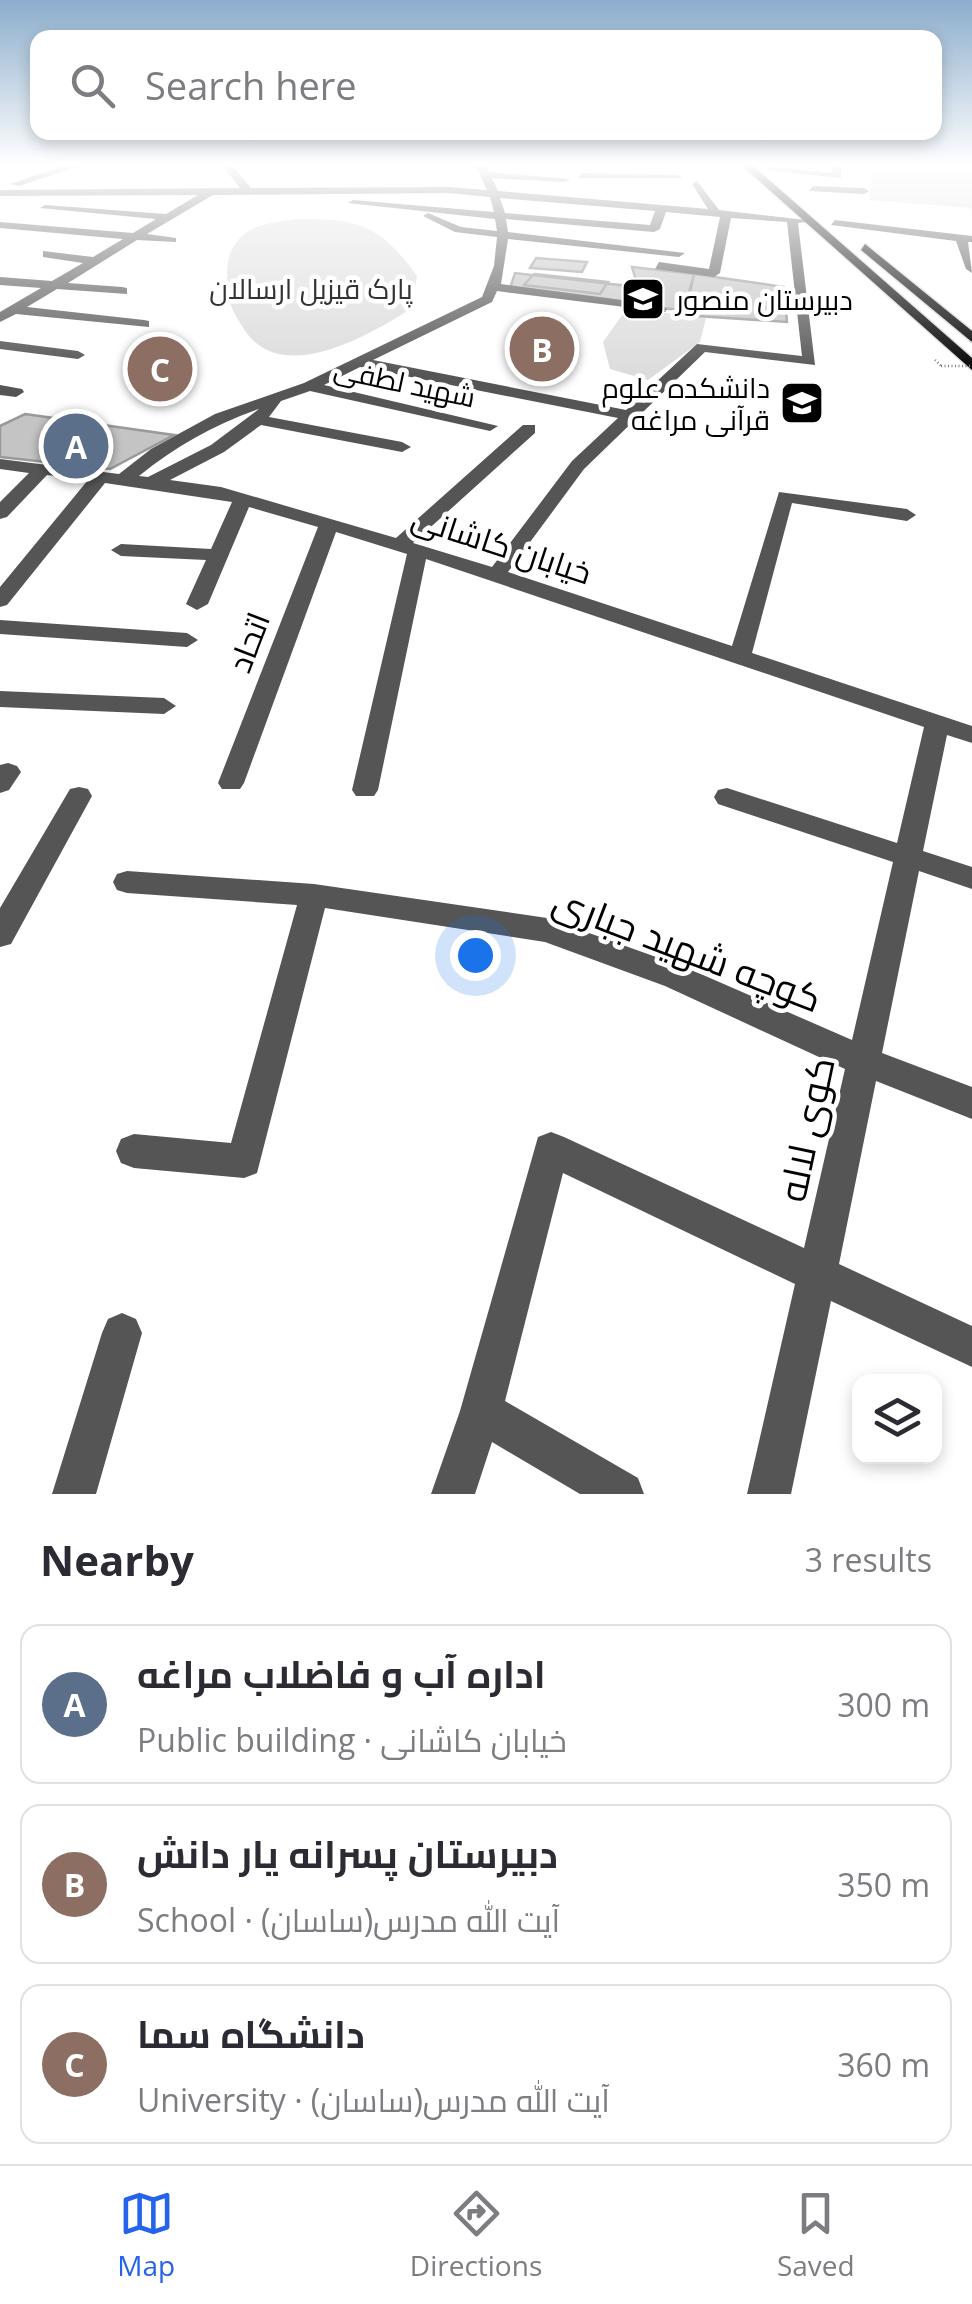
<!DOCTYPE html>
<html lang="en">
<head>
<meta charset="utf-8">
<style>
	body { margin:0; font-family:"Open Sans",Cairo,sans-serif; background:#f2f2f3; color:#2b2b33 }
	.controls { position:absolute; right:30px; bottom:30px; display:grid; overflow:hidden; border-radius:20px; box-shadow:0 5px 15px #0003 }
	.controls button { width:90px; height:90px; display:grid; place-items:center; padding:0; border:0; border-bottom:2px solid #e1e1e2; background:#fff; color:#2b2b33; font:50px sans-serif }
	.you { position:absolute; left:475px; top:955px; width:35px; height:35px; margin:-25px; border:8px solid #fff; border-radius:50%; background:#1a73e8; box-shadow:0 0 0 15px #1a73e833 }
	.badge { display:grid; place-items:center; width:65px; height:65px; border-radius:50%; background:#2563eb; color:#fff; font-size:32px; font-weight:700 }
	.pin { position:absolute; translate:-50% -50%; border:5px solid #fff; box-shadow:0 2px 10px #0006 }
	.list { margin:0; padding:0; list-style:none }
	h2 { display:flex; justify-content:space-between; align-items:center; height:130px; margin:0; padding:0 40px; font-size:42px }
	h2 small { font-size:32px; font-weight:400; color:#7c7c81 }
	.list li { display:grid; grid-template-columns:65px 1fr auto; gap:30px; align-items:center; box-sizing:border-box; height:160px; margin:0 20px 20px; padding:0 20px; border:2px solid #e1e1e2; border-radius:20px }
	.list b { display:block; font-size:38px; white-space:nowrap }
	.list p { margin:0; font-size:32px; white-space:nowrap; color:#7c7c81 }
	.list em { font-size:32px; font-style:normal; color:#7c7c81 }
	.icon { flex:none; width:55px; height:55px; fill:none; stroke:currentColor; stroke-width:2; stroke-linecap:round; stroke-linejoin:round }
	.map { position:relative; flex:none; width:972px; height:1494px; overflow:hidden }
	.search { position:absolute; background:#fff; box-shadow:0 5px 15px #0003; left:30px; right:30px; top:30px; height:110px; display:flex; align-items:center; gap:25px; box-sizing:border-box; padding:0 35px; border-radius:20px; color:#7c7c81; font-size:38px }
	.sheet { height:670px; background:#fff }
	nav { display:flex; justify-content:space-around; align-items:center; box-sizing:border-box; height:140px; border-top:2px solid #e1e1e2; background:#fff; font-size:28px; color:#7c7c81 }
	nav a { display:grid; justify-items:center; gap:5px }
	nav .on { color:#2563eb }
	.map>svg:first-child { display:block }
</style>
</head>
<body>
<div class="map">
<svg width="972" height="1494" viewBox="0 0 972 1494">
	<rect width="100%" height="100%" fill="#fff"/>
	<path fill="#dcdcdc" d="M 873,164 L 972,164 L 972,213 L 971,208 L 869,200 Z
		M 296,219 C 360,219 379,224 417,276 L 412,308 C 368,336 278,389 242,326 C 236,316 231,309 229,298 C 227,276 223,258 239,239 C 253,223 277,222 296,219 Z
		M 627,308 L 706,318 L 700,342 L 648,380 L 610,369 L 603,342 Z"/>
	<path fill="#c4c4c4" stroke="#999" stroke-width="2.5" d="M 536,258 L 587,262 L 582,272 L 530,268 Z
		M 632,267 L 694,274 L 686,311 L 510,288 L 515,273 L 638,287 Z
		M 534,274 L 608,282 L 600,294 L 524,285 Z
		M 694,274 L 784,287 L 787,322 L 683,315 Z
		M 25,414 L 174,435 L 110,469 L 0,457 L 0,426 Z"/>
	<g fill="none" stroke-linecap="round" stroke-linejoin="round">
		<defs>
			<path id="major" d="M 740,164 L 751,164 L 972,358 L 972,370 Z
				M 865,244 L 972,331 L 972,342 L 861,250 Z"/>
		</defs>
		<use href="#major" stroke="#dbdbdb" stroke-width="3"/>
		<path stroke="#777" stroke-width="2.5" stroke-dasharray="1 2.5" stroke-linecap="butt" d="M 935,360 L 941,366"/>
		<path fill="#555" fill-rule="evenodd" d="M 69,164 L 85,164 L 19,186 L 10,184 Z
			M 221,164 L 231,164 L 251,188 L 448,187 L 487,190 L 475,164 L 485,164 L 489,172 L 570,179 L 565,182 L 492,178 L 498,191 L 708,209 L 692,184 L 697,181 L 719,210 L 815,221 L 798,223 L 815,365 L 705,352 L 584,469 L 508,572 L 732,646 L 779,492 L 907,509 L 916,515 L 907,521 L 792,503 L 752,653 L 972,726 L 972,743 L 947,735 L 923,851 L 972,867 L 972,889 L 919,871 L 882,1053 L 972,1087 L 972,1119 L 876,1081 L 839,1264 L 972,1326 L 972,1367 L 831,1301 L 791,1494 L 747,1494 L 795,1284 L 563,1173 L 505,1401 L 638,1478 L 644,1494 L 580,1494 L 492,1442 L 475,1494 L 431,1494 L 460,1411 L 538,1137 L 551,1132 L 564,1137 L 804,1248 L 845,1069 L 665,986 L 545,942 L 325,908 L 257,1173 L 244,1178 L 134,1168 L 121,1163 L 116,1151 L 121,1139 L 134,1134 L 231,1143 L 297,905 L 127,893 L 117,890 L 113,882 L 117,874 L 127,871 L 314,884 L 547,918 L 687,968 L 852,1040 L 893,862 L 718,804 L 714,797 L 718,790 L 727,788 L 897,843 L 924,727 L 426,559 L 378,790 L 374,796 L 356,796 L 352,790 L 407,554 L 336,532 L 244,783 L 240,789 L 222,789 L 218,783 L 318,527 L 249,507 L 208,604 L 197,610 L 186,604 L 206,560 L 121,556 L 111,550 L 121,544 L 211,549 L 232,502 L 105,483 L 7,605 L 0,607 L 0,587 L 88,480 L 47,475 L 7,517 L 0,519 L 0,502 L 29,473 L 0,469 L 0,459 L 119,474 L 151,449 L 215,414 L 304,383 L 482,297 L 494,266 L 497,237 L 455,232 L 423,216 L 428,213 L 461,227 L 497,231 L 495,219 L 348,203 L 353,200 L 494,212 L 490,197 L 448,193 L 213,195 L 147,234 L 176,238 L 176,242 L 137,240 L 68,283 L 122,287 L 127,288 L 127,294 L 57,289 L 27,307 L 144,320 L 149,321 L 149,327 L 16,314 L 0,322 L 0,312 L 41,288 L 0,285 L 0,277 L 52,281 L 83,263 L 43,257 L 43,251 L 93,257 L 123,239 L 0,228 L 0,222 L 133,233 L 156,219 L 40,208 L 45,205 L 166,214 L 198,195 L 0,196 L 0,190 L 240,188 ZM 500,198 L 655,211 L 650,225 L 505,213 ZM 666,212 L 720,217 L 709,269 L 659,262 L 655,269 L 714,277 L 720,273 L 731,218 L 787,222 L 802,356 L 697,344 L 626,410 L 373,360 L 492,302 L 497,291 L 665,312 L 667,309 L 660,305 L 501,284 L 508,239 L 679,257 L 685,253 L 508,232 L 506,219 L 654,232 L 660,229 ZM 360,367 L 618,418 L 572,461 L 492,567 L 413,543 L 535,433 L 535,425 L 523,425 L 396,538 L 221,487 L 170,480 L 224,452 L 261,425 L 402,452 L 411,447 L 402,442 L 269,417 L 281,401 L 310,391 L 490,431 L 498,426 L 324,385 ZM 259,409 L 211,445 L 148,477 L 139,476 C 175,447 215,424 259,409 Z
			M 831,164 L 841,164 L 841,178 L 767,170 L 772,167 L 833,173 Z
			M 581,173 L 678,175 L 683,178 L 578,178 Z
			M 813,186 L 864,188 L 869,191 L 864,194 L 809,191 Z
			M 835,220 L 972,236 L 972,242 L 968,242 L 972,273 L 966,269 L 956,241 L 831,225 Z
			M 0,341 L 78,351 L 85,355 L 78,359 L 0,349 Z
			M 0,385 L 22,389 L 24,392 L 16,397 L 0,395 Z
			M 0,620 L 187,633 L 198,640 L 187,647 L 0,634 Z
			M 0,691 L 164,698 L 176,706 L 164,714 L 0,707 Z
			M 8,763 L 17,766 L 21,772 L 9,790 L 0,793 L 0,765 Z
			M 79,787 L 88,789 L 92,796 L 11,944 L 0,947 L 0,908 L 70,789 Z
			M 122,1313 L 136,1319 L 142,1333 L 96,1494 L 52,1494 L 102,1333 L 108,1319 Z"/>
		<use href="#major" fill="#000" fill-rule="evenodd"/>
		<path stroke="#777" stroke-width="2.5" stroke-dasharray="1 2.5" stroke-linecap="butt" d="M 941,366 L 972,366"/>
	</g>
	<linearGradient id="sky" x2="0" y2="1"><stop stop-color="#8cadcc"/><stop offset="0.44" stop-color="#fff"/><stop offset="1" stop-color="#fff" stop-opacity="0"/></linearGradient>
	<rect width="972" height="374" fill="url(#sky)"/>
	<defs>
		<symbol id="school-square" viewBox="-11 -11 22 22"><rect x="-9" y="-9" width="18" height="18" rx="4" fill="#000" stroke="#fff"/><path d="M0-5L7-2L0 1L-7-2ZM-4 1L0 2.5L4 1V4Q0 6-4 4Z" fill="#fff"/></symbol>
		<symbol id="university-square" viewBox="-11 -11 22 22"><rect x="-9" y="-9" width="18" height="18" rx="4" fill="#000" stroke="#fff"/><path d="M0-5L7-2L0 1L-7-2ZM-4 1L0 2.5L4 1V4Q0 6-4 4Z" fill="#fff"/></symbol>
	</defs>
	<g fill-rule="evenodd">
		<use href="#school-square" x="618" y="274" width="50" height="50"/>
		<use href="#university-square" x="777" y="378" width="50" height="50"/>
	</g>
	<g text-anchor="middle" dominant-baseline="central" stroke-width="9" stroke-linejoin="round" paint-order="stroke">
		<g font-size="28" fill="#333" stroke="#fff">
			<text x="311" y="288">پارک قیزیل ارسالان</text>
		</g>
		<g font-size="28" fill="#000" stroke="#fff" text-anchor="start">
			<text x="676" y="299">دبیرستان منصور</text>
			<text x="770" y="387" text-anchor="end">دانشکده علوم<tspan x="770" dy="32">قرآنی مراغه</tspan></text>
		</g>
		<g font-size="28" fill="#000" stroke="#fff">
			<text transform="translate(405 382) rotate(12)">شهید لطفی</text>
		</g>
		<g font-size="32" fill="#000" stroke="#fff">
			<text transform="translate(502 544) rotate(18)">خیابان کاشانی</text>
			<text transform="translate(248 642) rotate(-69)">اتحاد</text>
		</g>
		<g font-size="38" fill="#000" stroke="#fff">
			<text transform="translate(688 948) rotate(21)">کوچه شهید جباری</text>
			<text transform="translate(805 1129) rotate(-78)">کوی لاله</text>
		</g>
	</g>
</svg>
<div class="controls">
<button><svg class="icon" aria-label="layers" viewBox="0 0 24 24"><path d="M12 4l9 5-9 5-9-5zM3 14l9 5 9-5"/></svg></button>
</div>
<div class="you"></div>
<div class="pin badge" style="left:76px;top:446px;background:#5c6f8a">A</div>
<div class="pin badge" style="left:542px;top:349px;background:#8d6e63">B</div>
<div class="pin badge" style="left:160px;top:369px;background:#8d6e63">C</div>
<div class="search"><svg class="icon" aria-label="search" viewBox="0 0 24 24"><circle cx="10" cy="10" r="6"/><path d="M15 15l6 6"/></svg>Search here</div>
</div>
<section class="sheet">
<h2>Nearby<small>3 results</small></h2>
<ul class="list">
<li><span class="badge" style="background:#5c6f8a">A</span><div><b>اداره آب و فاضلاب مراغه</b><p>Public building · خیابان کاشانی</p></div><em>300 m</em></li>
<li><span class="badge" style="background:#8d6e63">B</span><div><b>دبیرستان پسرانه یار دانش</b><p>School · آیت الله مدرس(ساسان)</p></div><em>350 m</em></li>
<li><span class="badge" style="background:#8d6e63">C</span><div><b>دانشگاه سما</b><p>University · آیت الله مدرس(ساسان)</p></div><em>360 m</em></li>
</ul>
</section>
<nav>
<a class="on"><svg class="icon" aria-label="map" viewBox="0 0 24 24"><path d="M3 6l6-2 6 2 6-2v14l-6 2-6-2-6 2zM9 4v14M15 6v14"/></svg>Map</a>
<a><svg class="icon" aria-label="directions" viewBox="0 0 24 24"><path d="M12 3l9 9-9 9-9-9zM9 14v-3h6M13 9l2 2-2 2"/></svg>Directions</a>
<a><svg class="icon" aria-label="saved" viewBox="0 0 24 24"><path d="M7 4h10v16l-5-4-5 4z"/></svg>Saved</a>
</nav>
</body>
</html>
